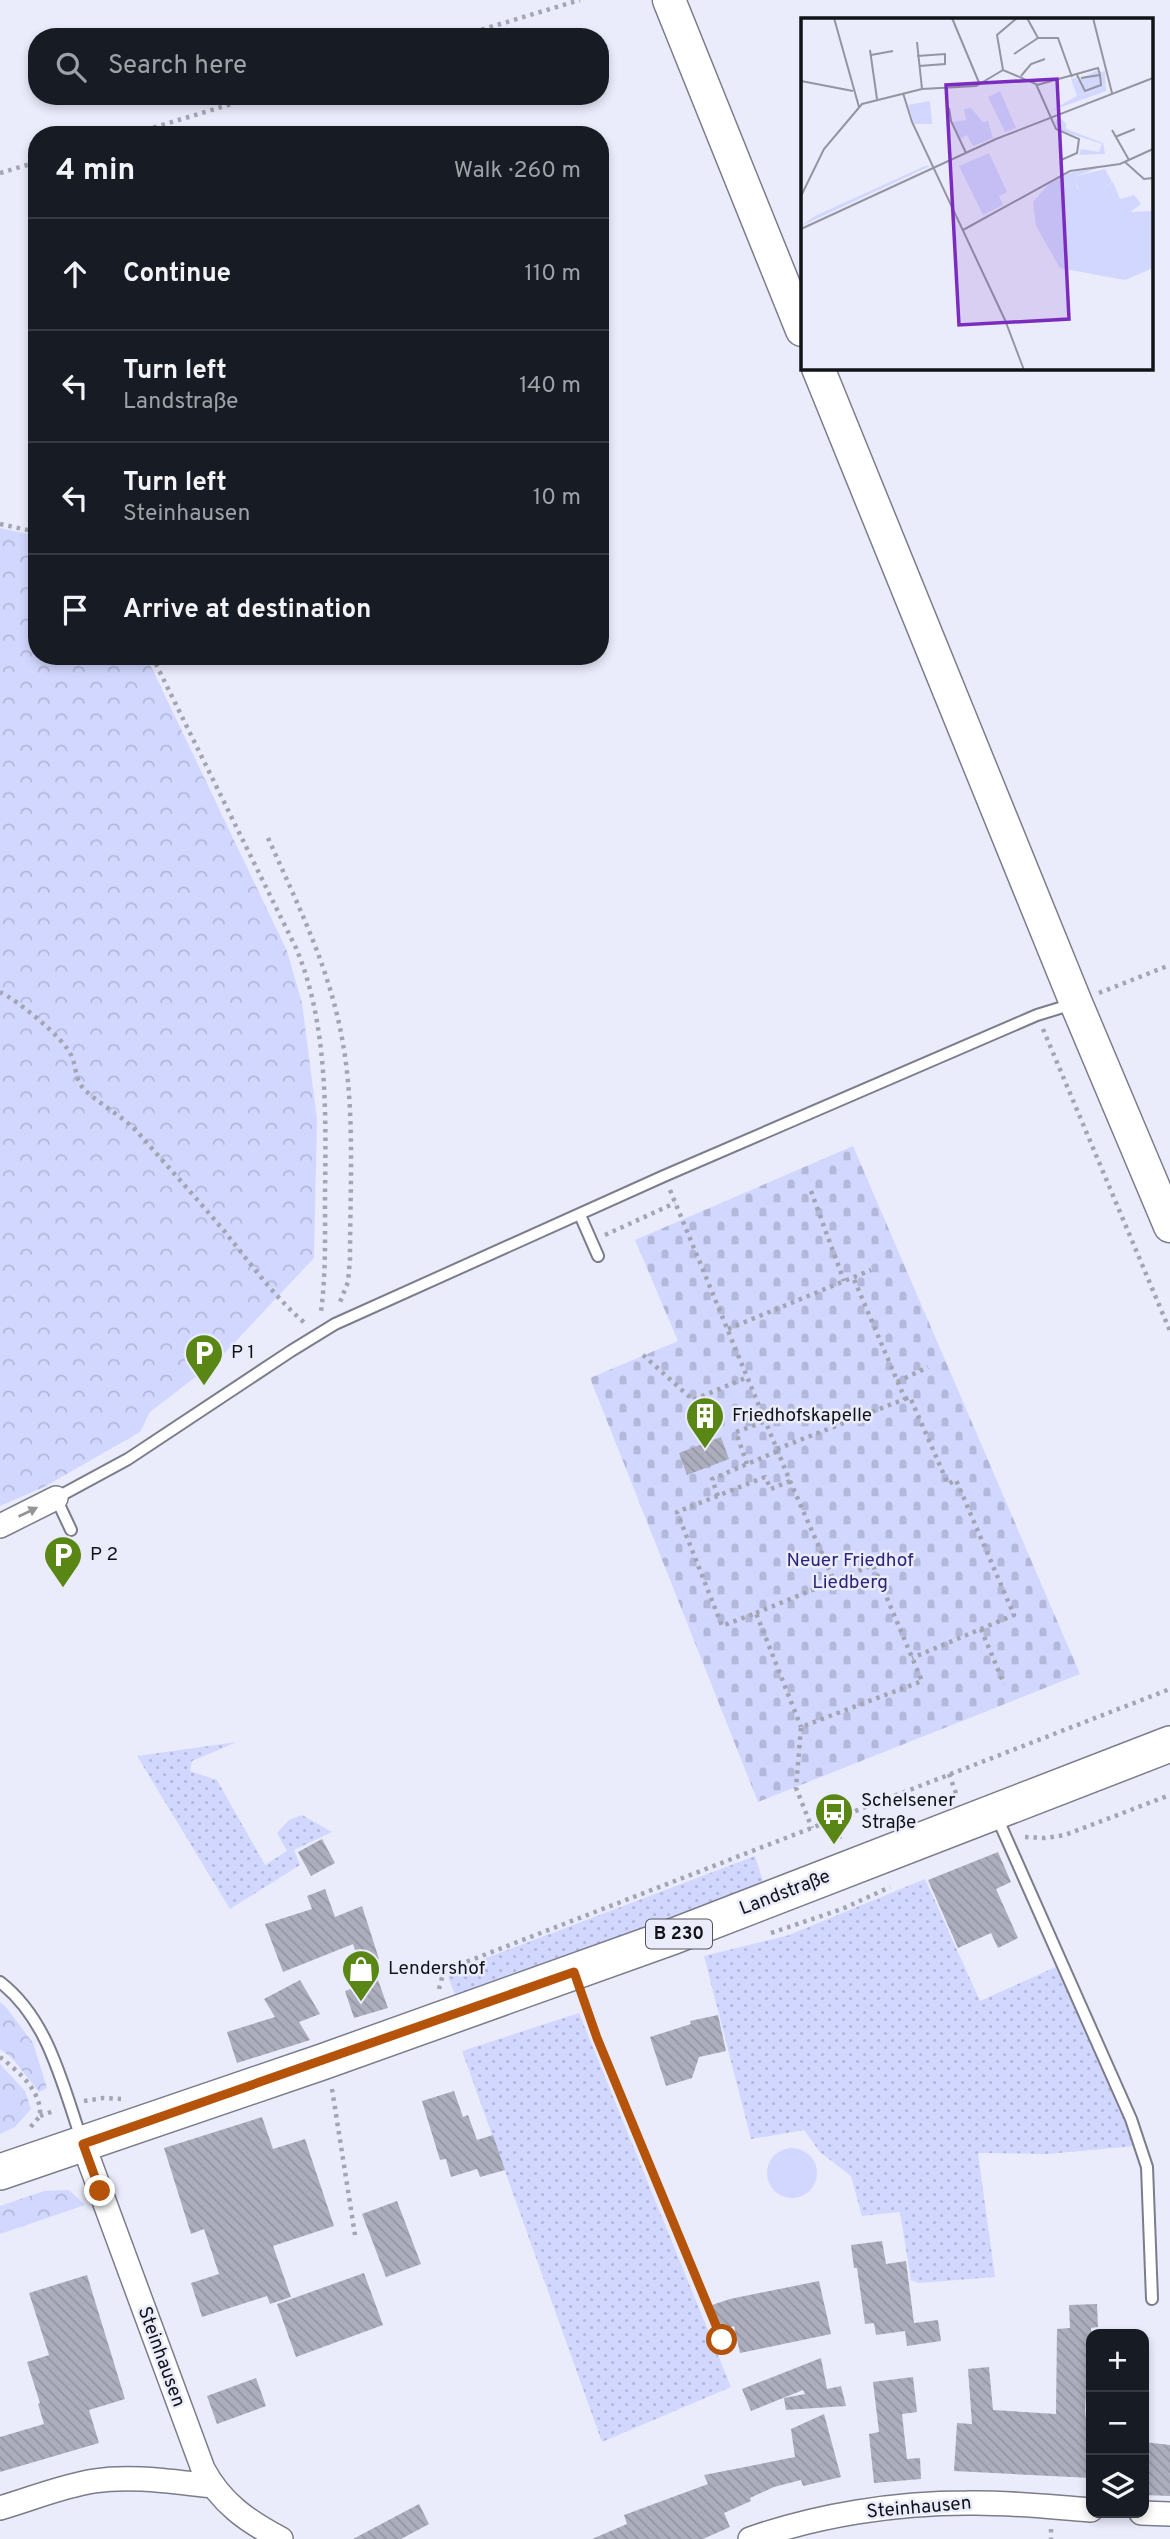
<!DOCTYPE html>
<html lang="en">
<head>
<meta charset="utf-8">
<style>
	body { margin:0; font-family:Overpass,sans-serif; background:#242831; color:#f1f3f6 }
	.controls { position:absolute; right:21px; bottom:21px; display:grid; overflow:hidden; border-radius:14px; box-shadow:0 4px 10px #0003 }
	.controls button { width:63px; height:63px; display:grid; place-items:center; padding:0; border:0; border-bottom:2px solid #363941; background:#171b24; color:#f1f3f6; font:35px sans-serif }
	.stop { position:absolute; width:21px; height:21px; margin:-16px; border:5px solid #b45309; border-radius:50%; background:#fff }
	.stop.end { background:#b45309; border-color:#fff; box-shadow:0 2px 7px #0008 }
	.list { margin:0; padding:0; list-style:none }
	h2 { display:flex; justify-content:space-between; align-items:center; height:91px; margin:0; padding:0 28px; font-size:30px }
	h2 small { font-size:23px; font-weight:400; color:#9ea1a6 }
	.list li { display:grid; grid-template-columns:46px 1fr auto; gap:21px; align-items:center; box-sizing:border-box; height:112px; padding:0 28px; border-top:2px solid #363941 }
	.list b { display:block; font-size:26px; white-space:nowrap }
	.list p { margin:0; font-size:23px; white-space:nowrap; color:#9ea1a6 }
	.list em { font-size:23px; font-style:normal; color:#9ea1a6 }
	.icon { flex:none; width:38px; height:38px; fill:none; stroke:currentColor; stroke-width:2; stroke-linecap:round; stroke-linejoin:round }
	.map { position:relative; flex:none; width:1170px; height:2539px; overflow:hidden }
	.search { position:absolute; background:#171b24; box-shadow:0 4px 10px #0003; left:28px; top:28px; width:581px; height:77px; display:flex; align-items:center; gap:18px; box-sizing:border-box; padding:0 24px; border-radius:28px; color:#9ea1a6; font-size:26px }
	.panel { position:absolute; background:#171b24; box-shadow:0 4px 10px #0003; left:28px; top:126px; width:581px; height:539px; border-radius:28px }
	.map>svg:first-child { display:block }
</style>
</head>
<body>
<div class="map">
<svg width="1170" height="2539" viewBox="0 0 1170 2539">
	<defs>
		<pattern id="grass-dots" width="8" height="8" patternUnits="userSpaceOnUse" patternTransform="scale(1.75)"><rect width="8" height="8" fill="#d2d7ff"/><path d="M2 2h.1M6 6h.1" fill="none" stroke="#b3b8da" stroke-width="1.8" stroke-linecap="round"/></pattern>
		<pattern id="forest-crowns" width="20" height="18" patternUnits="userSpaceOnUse" patternTransform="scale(1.75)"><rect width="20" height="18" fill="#d2d7ff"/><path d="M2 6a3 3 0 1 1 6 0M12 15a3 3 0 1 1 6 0" fill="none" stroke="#b3b8da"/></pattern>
		<pattern id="cemetery-stones" width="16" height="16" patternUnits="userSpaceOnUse" patternTransform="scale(1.75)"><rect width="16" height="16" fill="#d2d7ff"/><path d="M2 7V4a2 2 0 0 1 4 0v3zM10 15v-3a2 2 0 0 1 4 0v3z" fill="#b3b8da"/></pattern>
		<pattern id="building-back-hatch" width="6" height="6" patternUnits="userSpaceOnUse" patternTransform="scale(1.75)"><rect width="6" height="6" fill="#acaebd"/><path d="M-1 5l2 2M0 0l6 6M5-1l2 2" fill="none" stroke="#9395a2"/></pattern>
	</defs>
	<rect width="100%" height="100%" fill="#eaecfc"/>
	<path fill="url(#grass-dots)" d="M 237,1742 L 192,1761 L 190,1771 L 217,1780 L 265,1865 L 287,1851 L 277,1833 L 289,1820 L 302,1815 L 332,1832 L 294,1850 L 300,1865 L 230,1909 L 137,1756 Z
		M 755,1856 L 765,1888 L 465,1999 L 455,1995 L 448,1976 L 457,1969 Z
		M 925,1879 L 980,2001 L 1058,1966 L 1135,2146 L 1047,2154 L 978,2153 L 995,2277 L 919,2283 L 911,2280 L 900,2212 L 862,2216 L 851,2176 L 820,2152 L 804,2130 L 751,2139 L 704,1956 L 789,1935 Z
		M 579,2013 L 731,2387 L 602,2442 L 462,2051 Z"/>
	<path fill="url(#forest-crowns)" d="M 0,528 L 37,536 L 37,656 L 146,656 L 287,951 L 302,1003 L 317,1119 L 314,1258 L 219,1359 L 150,1412 L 140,1432 L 44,1487 L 0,1506 Z
		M 0,2002 L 5,2006 L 33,2043 L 47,2088 L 39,2092 L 12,2058 L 0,2049 Z
		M 0,2064 L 25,2091 L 31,2109 L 15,2127 L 0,2134 Z
		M 69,2190 L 85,2205 L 0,2234 L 0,2206 L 44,2191 Z"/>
	<path fill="url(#cemetery-stones)" d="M 853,1146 L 1080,1674 L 758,1802 L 590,1378 L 678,1341 L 635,1240 Z"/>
	<path fill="#d2d7ff" d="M767 2173a25 25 0 1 1 50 0a25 25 0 1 1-50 0Z"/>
	<path fill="url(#building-back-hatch)" d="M 721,1437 L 729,1459 L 687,1475 L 679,1453 Z
		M 322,1839 L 335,1863 L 311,1876 L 298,1852 Z
		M 998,1852 L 1011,1882 L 996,1889 L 1018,1938 L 998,1948 L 991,1933 L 958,1948 L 928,1880 Z
		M 325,1889 L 335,1917 L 362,1906 L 379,1959 L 360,1965 L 353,1944 L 283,1972 L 265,1924 L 312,1909 L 307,1896 Z
		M 300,1980 L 320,2014 L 299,2022 L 310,2040 L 237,2063 L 227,2032 L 275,2017 L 264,1999 Z
		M 378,1980 L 388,2008 L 354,2018 L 345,1991 Z
		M 718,2015 L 726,2051 L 699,2057 L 692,2078 L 666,2086 L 650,2037 L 691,2024 L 690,2021 Z
		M 454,2091 L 463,2117 L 468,2115 L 477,2140 L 493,2135 L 505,2170 L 480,2177 L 477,2169 L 451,2177 L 446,2159 L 440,2160 L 422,2101 Z
		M 262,2117 L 273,2149 L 305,2139 L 334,2226 L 273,2246 L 291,2297 L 270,2304 L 267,2296 L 202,2317 L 191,2283 L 219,2274 L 204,2229 L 191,2234 L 164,2148 Z
		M 397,2201 L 421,2264 L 386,2277 L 362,2214 Z
		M 882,2241 L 886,2264 L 906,2261 L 914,2323 L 938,2320 L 941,2341 L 907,2346 L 905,2331 L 876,2335 L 874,2323 L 865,2324 L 857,2268 L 854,2268 L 851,2245 Z
		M 364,2273 L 383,2325 L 296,2357 L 277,2304 Z
		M 87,2275 L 125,2399 L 89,2410 L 99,2443 L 0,2472 L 0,2437 L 44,2424 L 38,2404 L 40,2403 L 27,2362 L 49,2355 L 29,2293 Z
		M 819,2281 L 831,2334 L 740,2353 L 734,2326 L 722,2330 L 712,2305 L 730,2299 Z
		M 1097,2304 L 1098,2327 L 1091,2328 L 1091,2375 L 1087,2375 L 1085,2410 L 1088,2440 L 1091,2440 L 1091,2478 L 954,2471 L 957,2423 L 972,2424 L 968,2369 L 989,2367 L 993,2410 L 1056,2414 L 1057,2329 L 1070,2328 L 1069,2305 Z
		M 821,2358 L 827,2389 L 841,2386 L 846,2406 L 786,2410 L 784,2398 L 805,2394 L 803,2390 L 751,2411 L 742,2389 Z
		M 913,2377 L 917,2412 L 902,2414 L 907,2459 L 920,2458 L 921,2479 L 874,2483 L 869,2434 L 879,2432 L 873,2382 Z
		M 256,2378 L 266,2406 L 217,2424 L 207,2396 Z
		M 824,2414 L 841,2477 L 803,2486 L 801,2480 L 774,2487 L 750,2498 L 751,2501 L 724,2513 L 730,2527 L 703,2539 L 592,2539 L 627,2524 L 624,2515 L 708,2484 L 704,2475 L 795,2457 L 791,2429 Z
		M 1144,2442 L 1170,2445 L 1170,2496 L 1144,2495 Z
		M 419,2504 L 429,2524 L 401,2539 L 353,2539 Z"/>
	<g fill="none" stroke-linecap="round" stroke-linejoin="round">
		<defs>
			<path id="lane" d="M 580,1215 L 598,1256
				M 71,1530 L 56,1498 L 128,1459 L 291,1351 L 335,1324 L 664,1176 L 1037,1015 L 1073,1004
				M 996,1815 L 1131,2119 L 1147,2167 L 1152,2299
				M 0,1982 C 48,2019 62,2083 81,2138"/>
			<path id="street" d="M 0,1526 L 56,1498
				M 83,2144 L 203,2469 C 221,2503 247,2521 281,2539
				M 0,2508 C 31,2499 62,2486 94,2481 C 133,2475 173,2482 213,2486
				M 1141,2513 L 1170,2514
				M 750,2539 C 818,2515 895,2503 967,2503 C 1009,2502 1050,2507 1091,2510"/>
			<path id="secondary" d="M 669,0 L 802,330
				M 818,368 L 1076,1003 L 1170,1226"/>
			<path id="primary" d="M 0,2172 L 322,2062 L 674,1936 L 1170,1744"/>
		</defs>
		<use href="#lane" stroke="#7b7d8b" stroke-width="14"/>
		<use href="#street" stroke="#7b7d8b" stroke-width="26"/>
		<use href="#secondary" stroke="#7b7d8b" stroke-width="35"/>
		<use href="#primary" stroke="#7b7d8b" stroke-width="38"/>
		<path stroke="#a3a5b1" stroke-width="4.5" stroke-dasharray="3.5 5" stroke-linecap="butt" d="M 457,37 L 580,0
			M 129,135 L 258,96
			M 0,173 L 37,162
			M 0,524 L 37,532
			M 152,656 L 296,948 C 328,1023 326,1115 325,1195 C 325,1234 326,1273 321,1312
			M 268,838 C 298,905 331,971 343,1044 C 355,1111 350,1191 350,1259 L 348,1282 L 340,1302
			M 0,992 C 17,1000 64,1038 71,1055 C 77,1067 74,1078 84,1089 C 101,1106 125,1117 141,1136 C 169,1168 198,1200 225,1232 C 251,1264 275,1298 306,1324
			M 1099,993 L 1170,965
			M 1043,1029 L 1170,1331
			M 670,1190 L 790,1481 L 834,1581 L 873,1565 L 922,1681 L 801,1727 L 796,1788 L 812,1828
			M 811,1191 L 844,1281
			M 605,1235 L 675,1203
			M 728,1329 L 871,1270
			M 643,1355 L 693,1400 L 748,1377
			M 897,1382 L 928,1367
			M 905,1399 L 910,1397 L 948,1484 L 956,1480 L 1014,1615 L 912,1658
			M 777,1449 L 905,1399 L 853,1277
			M 747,1464 L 736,1432 L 766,1421
			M 790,1481 L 771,1489 L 765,1477 L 677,1512 L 722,1626 L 756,1613 L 801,1727
			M 718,1496 L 712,1479 L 778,1451
			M 756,1613 L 834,1581
			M 981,1629 L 1004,1684
			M 949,1774 L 957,1796
			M 835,1819 L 840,1840
			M 1025,1837 L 1045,1838 L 1065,1835 L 1170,1795
			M 771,1933 L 842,1909 L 890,1887
			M 439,1989 L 443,1974 L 453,1967 L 1170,1689
			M 583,1997 L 597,2038 L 722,2340
			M 0,2057 C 18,2071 42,2091 40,2116 L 28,2130
			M 332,2089 L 355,2235
			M 84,2101 L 103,2098 L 121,2099
			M 40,2116 L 56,2110
			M 1051,2529 L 1051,2539"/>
		<use href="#lane" stroke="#fff" stroke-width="10"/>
		<use href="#street" stroke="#fff" stroke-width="23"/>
		<use href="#secondary" stroke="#fff" stroke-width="32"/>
		<use href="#primary" stroke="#fff" stroke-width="35"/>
	</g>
	<defs><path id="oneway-solid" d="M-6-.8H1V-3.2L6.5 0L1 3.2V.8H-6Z" transform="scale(1.75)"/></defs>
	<use fill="#949597" href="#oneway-solid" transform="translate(28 1512) rotate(-26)"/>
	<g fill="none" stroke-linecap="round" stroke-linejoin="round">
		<path stroke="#b45309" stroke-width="9" d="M 100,2191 L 83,2144 L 574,1972 L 597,2038 L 722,2340"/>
	</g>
	<defs>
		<symbol id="parking-pin" viewBox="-11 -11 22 30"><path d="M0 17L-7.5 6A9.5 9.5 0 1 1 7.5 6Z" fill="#598614" stroke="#eaecfc"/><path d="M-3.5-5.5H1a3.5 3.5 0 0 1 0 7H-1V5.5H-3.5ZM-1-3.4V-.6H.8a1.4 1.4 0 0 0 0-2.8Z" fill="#fff"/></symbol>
		<symbol id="building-pin" viewBox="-11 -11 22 30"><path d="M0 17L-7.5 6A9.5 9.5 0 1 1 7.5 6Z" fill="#598614" stroke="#eaecfc"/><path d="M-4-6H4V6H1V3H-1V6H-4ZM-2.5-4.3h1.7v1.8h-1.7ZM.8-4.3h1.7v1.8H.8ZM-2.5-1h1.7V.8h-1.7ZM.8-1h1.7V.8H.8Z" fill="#fff"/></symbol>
		<symbol id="bus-pin" viewBox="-11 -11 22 30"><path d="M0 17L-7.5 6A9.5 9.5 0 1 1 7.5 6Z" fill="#598614" stroke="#eaecfc"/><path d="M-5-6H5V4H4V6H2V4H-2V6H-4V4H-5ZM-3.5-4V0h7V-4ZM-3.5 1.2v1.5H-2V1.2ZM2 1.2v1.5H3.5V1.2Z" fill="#fff"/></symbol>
		<symbol id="shop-pin" viewBox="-11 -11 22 30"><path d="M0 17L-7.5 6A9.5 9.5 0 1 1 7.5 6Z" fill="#598614" stroke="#eaecfc"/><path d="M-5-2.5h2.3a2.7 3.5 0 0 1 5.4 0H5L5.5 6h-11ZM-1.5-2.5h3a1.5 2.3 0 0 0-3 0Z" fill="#fff"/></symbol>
	</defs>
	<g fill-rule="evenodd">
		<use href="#parking-pin" x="182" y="1331" width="44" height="60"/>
		<use href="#building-pin" x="683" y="1394" width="44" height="60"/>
		<use href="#parking-pin" x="41" y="1533" width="44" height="60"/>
		<use href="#bus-pin" x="812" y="1790" width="44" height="60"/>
		<use href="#shop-pin" x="339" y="1947" width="44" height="60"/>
	</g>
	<g text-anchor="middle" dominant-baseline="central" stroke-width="5" stroke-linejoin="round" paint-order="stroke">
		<rect fill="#eaecfc" stroke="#53545c" stroke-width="2" x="646" y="1919.5" width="66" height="29" rx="5"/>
		<g font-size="18" font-weight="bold" fill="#121318">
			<text x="679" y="1934">B 230</text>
		</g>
		<g font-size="19" fill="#121318" stroke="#eaecfc" text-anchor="start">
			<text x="231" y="1353">P 1</text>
			<text x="732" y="1416">Friedhofskapelle</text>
			<text x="90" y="1555">P 2</text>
			<text x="861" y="1801">Schelsener<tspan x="861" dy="22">Straße</tspan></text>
			<text x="388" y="1969">Lendershof</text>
		</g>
		<g font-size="19" fill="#2d257c" stroke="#eaecfc">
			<text x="850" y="1561">Neuer Friedhof<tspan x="850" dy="22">Liedberg</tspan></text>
		</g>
		<g font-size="19" fill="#121318" stroke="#eaecfc">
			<text transform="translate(785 1893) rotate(-21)">Landstraße</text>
			<text transform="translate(161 2357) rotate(70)">Steinhausen</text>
			<text transform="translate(919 2508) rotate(-5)">Steinhausen</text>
		</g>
	</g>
	<g transform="translate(801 18)">
		<rect width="352" height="352" fill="#eaecfc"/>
		<path d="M 295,53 L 300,54 L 302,69 L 277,78 L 274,63 ZM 199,73 L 215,110 L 204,114 L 187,79 ZM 129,83 L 131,106 L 113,106 L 107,87 ZM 170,90 L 182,104 L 187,103 L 192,120 L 172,128 L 166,117 L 159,121 L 151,104 L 165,102 L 163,91 ZM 124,148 L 129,148 L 0,208 L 14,198 Z" fill="#d2d7ff"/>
		<path d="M 304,53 L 305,73 L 249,93 L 276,78 L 270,61 L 277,59 L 274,63 L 278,78 L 302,69 L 300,54 ZM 258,99 L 265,105 L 265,111 L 302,125 L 304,136 L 278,137 L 280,131 L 298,134 L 301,126 L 258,112 L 254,104 ZM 302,148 L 273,159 L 276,170 L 287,180 L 295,175 L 318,202 L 329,194 L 352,193 L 352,250 L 324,262 L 259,250 L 235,208 L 232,184 L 248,166 L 269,155 Z" fill="#d2d7ff"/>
		<path d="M 188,135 L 206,174 L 198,178 L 202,187 L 182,197 L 158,148 ZM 304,151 L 311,164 L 287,181 L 280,176 L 272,159 Z" fill="#d2d7ff"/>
		<path d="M 312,164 L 319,181 L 333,177 L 340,186 L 318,203 L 295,175 Z" fill="#d2d7ff"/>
		<path fill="none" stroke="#9495a1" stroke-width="2" d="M 33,0 L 58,89M 151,0 L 179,67M 226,0 L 237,20 L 257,20 L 271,59M 292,0 L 311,75M 116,24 L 121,71M 69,32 L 76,81M 213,36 L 237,20M 70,37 L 92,33M 116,38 L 144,36 L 144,46 L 118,48M 202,52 L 196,17 L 216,0M 276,57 L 284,73 L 300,67 L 299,57 L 280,60M 220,58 L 230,46 L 244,41M 0,63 L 52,73M 236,67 L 297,50 L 299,57M 102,75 L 111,104 L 204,302 L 223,352M 148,90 L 150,103 L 165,135M 311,112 L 328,142M 314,119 L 334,111M 324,144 L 343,161 L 352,160M 0,178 L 23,131 L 61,86 L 121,71 L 175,68 L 202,52 L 235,66 L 255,111 L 278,121 L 276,135 L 260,142M 0,211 L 195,121 L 352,60M 162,212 L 269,153 L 319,146 L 352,131"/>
		<path fill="#7b2cbf" fill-opacity="0.15" stroke="#7b2cbf" stroke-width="3.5" d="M 256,61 L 268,301 L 158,307 L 145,67 Z"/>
		<rect width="352" height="352" fill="none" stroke="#121318" stroke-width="3.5"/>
	</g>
</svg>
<div class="controls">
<button>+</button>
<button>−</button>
<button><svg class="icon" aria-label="layers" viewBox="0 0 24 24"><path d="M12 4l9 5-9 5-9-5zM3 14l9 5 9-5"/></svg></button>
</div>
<div class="stop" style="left:722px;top:2340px"></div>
<div class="stop end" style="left:100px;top:2191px"></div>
<div class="search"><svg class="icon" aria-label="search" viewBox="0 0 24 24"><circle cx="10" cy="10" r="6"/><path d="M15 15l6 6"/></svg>Search here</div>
<section class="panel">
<h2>4 min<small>Walk · 260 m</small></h2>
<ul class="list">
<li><svg class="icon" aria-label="ahead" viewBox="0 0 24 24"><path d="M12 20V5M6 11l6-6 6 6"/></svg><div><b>Continue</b></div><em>110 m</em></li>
<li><svg class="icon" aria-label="left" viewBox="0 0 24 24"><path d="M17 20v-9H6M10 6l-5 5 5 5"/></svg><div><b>Turn left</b><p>Landstraße</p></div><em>140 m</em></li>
<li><svg class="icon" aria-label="left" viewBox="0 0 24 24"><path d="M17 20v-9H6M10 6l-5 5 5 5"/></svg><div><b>Turn left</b><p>Steinhausen</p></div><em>10 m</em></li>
<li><svg class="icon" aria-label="arrive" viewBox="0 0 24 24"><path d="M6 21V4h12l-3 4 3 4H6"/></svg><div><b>Arrive at destination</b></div></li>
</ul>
</section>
</div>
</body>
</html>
